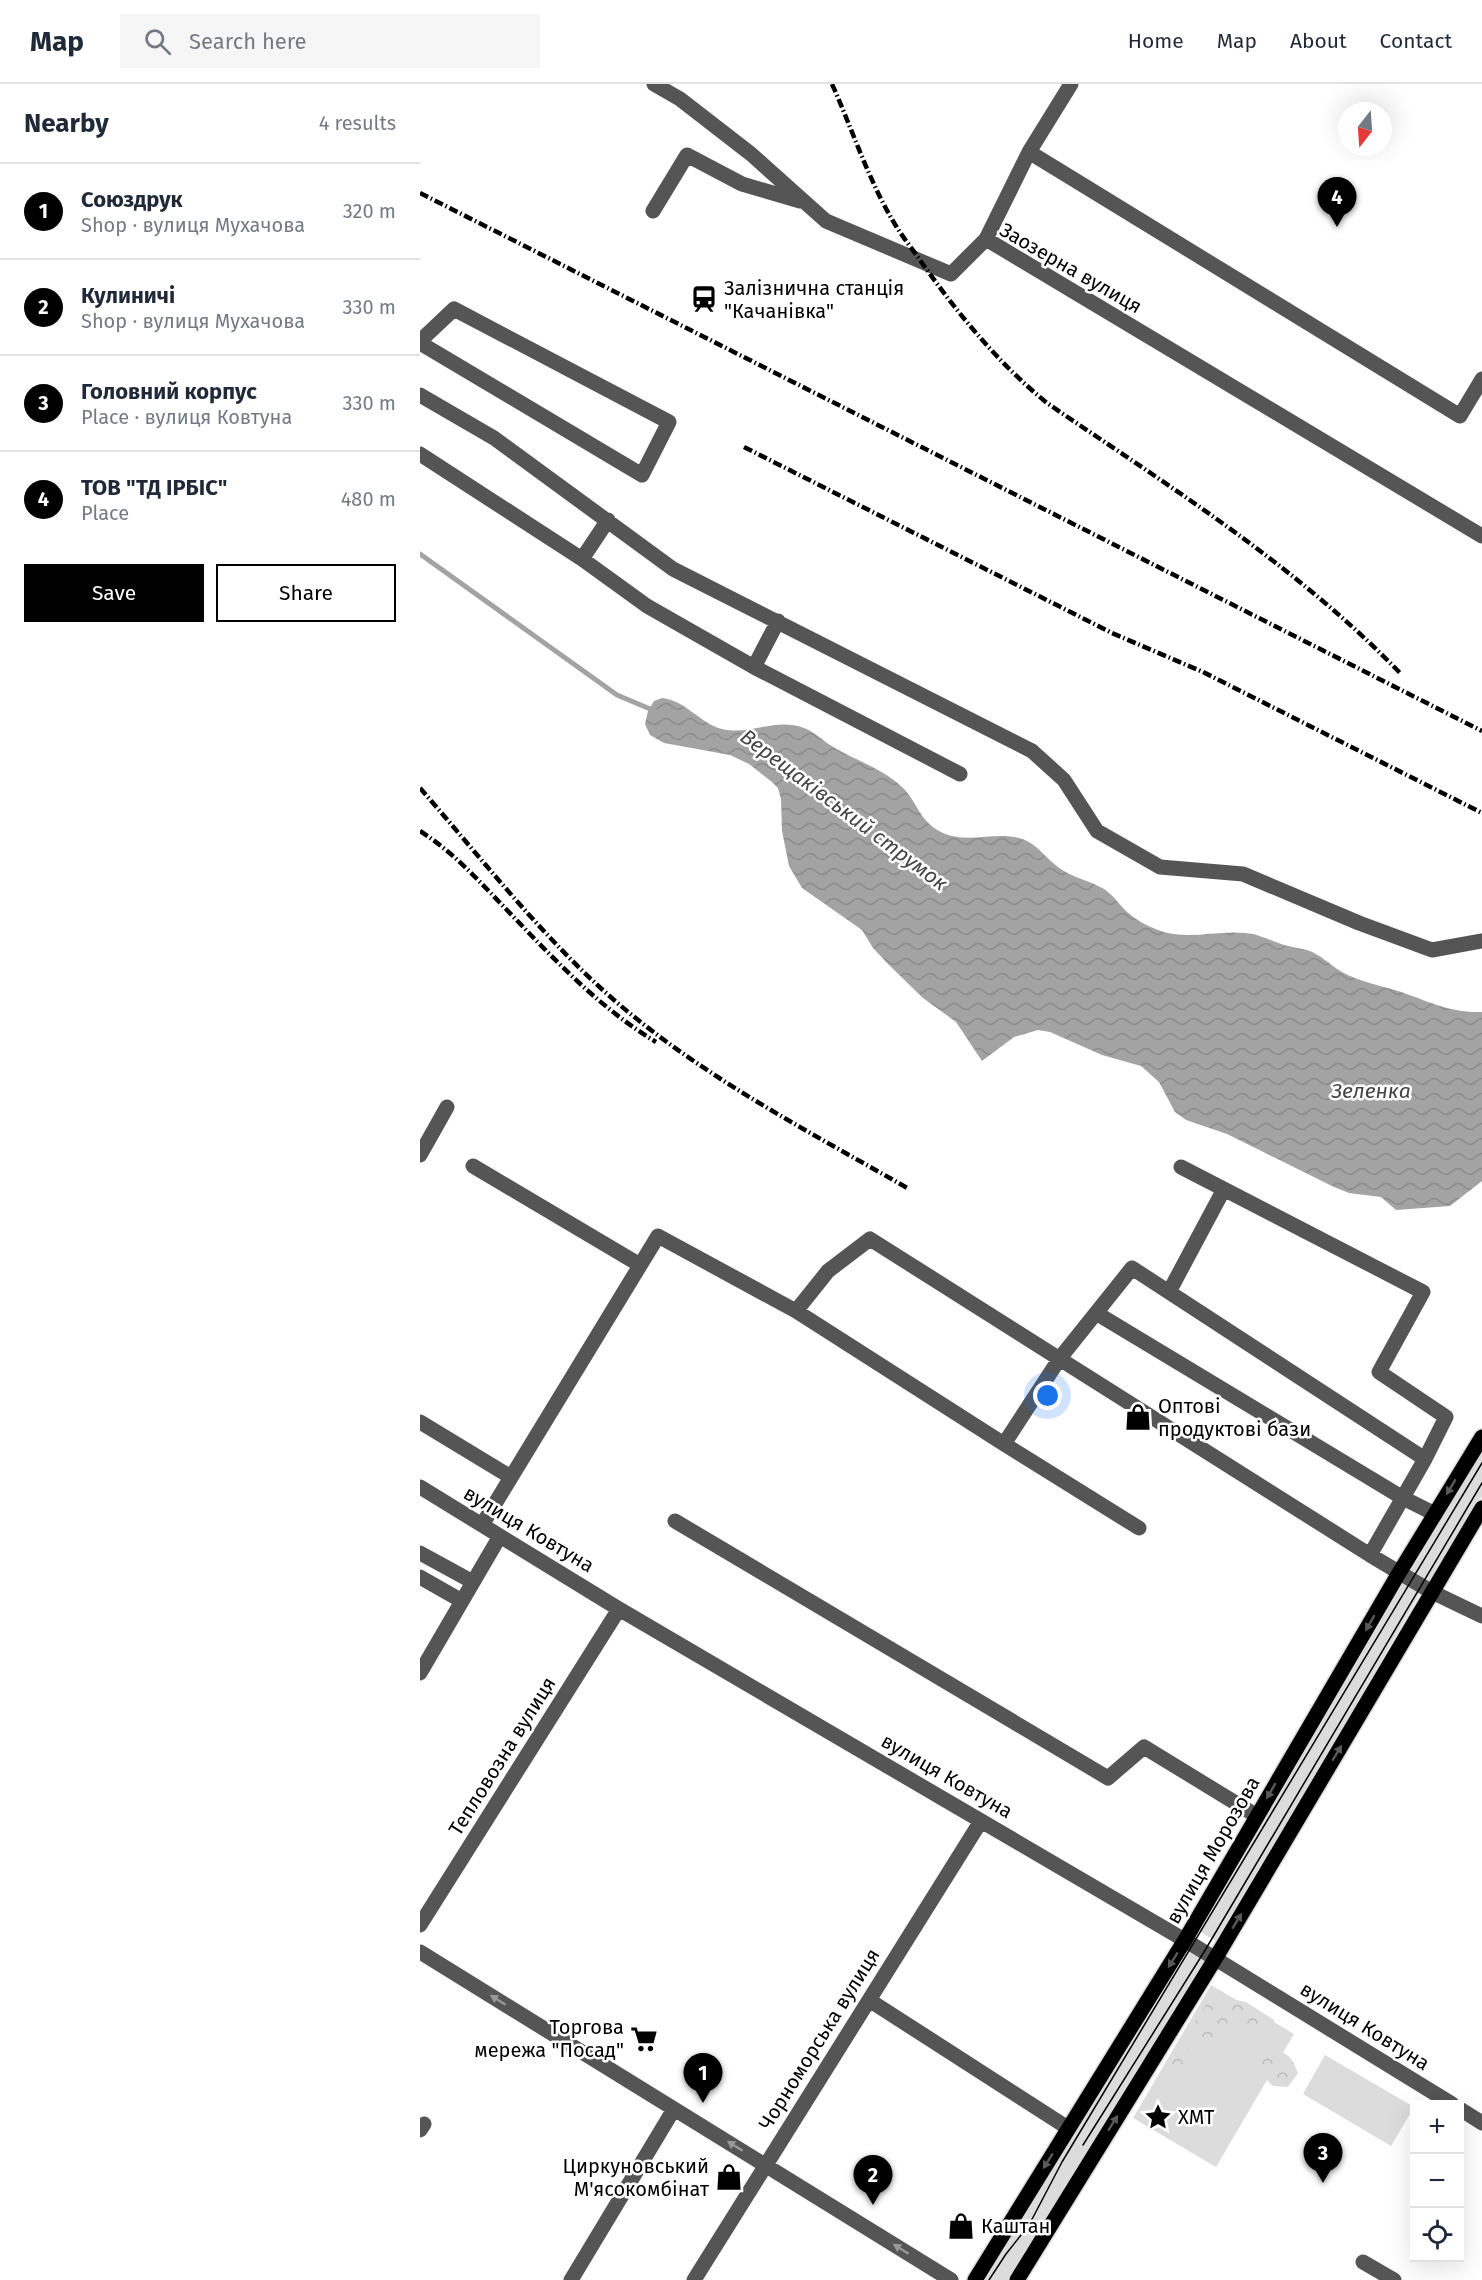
<!DOCTYPE html>
<html lang="en">
<head>
<meta charset="utf-8">
<style>
	body { margin:0; font-family:"Fira Sans",sans-serif; background:#f6f6f7; color:#1f2937 }
	.controls { position:absolute; right:18px; bottom:18px; display:grid; overflow:hidden; border-radius:0px; box-shadow:0 6px 24px #0002 }
	.controls button { width:54px; height:54px; display:grid; place-items:center; padding:0; border:0; border-bottom:2px solid #e0e1e3; background:#fff; color:#1f2937; font:30px sans-serif }
	.compass { position:absolute; left:918px; top:18px; width:54px; height:54px; border-radius:50%; background:#fff; box-shadow:0 6px 24px #0002; rotate:197deg }
	.you { position:absolute; left:628px; top:1312px; width:21px; height:21px; margin:-15px; border:4px solid #fff; border-radius:50%; background:#1a73e8; box-shadow:0 0 0 9px #1a73e833 }
	.badge { display:grid; place-items:center; width:39px; height:39px; border-radius:50%; background:#000; color:#fff; font-size:20px; font-weight:700 }
	.pin { position:absolute; translate:-50% -50px; filter:drop-shadow(0 2px 3px #0008) }
	.pin::after { content:''; position:absolute; top:32px; width:21px; height:18px; background:inherit; clip-path:polygon(0 0,100% 0,50% 100%) }
	.list { margin:0; padding:0; list-style:none }
	h2 { display:flex; justify-content:space-between; align-items:center; height:78px; margin:0; padding:0 24px; font-size:26px }
	h2 small { font-size:20px; font-weight:400; color:#747a83 }
	.list li { display:grid; grid-template-columns:39px 1fr auto; gap:18px; align-items:center; box-sizing:border-box; height:96px; padding:0 24px; border-top:2px solid #e0e1e3 }
	.list b { display:block; font-size:22px; white-space:nowrap }
	.list p { margin:0; font-size:20px; white-space:nowrap; color:#747a83 }
	.list em { font-size:20px; font-style:normal; color:#747a83 }
	.actions { display:flex; gap:12px; padding:18px 24px }
	.actions a { flex:1; padding:14px 0; border:2px solid #000; border-radius:0px; text-align:center; font-size:21px; color:#000 }
	.actions .main { background:#000; color:#fff }
	.icon { flex:none; width:33px; height:33px; fill:none; stroke:currentColor; stroke-width:2; stroke-linecap:round; stroke-linejoin:round }
	.map { position:relative; flex:none; width:1062px; height:2196px; overflow:hidden }
	header { display:flex; align-items:center; gap:36px; box-sizing:border-box; height:84px; padding:0 30px; background:#fff; border-bottom:2px solid #e0e1e3 }
	header strong { font-size:28px }
	nav { display:flex; gap:33px; margin-inline-start:auto; font-size:21px }
	.search { width:420px; height:54px; background:#f6f6f7; display:flex; align-items:center; gap:15px; box-sizing:border-box; padding:0 21px; border-radius:0px; color:#747a83; font-size:22px }
	main { display:flex }
	aside { flex:1; background:#fff }
	.map>svg:first-child { display:block }
</style>
</head>
<body>
<header>
<strong>Map</strong>
<div class="search"><svg class="icon" aria-label="search" viewBox="0 0 24 24"><circle cx="10" cy="10" r="6"/><path d="M15 15l6 6"/></svg>Search here</div>
<nav><a>Home</a><a>Map</a><a>About</a><a>Contact</a></nav>
</header>
<main>
<aside>
<h2>Nearby<small>4 results</small></h2>
<ul class="list">
<li><span class="badge">1</span><div><b>Союздрук</b><p>Shop · вулиця Мухачова</p></div><em>320 m</em></li>
<li><span class="badge">2</span><div><b>Кулиничі</b><p>Shop · вулиця Мухачова</p></div><em>330 m</em></li>
<li><span class="badge">3</span><div><b>Головний корпус</b><p>Place · вулиця Ковтуна</p></div><em>330 m</em></li>
<li><span class="badge">4</span><div><b>ТОВ &quot;ТД ІРБІС&quot;</b><p>Place</p></div><em>480 m</em></li>
</ul>
<div class="actions"><a class="main">Save</a><a>Share</a></div>
</aside>
<div class="map">
<svg width="1062" height="2196" viewBox="0 0 1062 2196">
	<defs>
		<pattern id="forest-crowns" width="20" height="18" patternUnits="userSpaceOnUse" patternTransform="scale(1.5)"><rect width="20" height="18" fill="#dcdcdc"/><path d="M2 6a3 3 0 1 1 6 0M12 15a3 3 0 1 1 6 0" fill="none" stroke="#bbb"/></pattern>
		<pattern id="water-waves" width="16" height="10" patternUnits="userSpaceOnUse" patternTransform="scale(1.5)"><rect width="16" height="10" fill="#a3a3a3"/><path d="M0 5q4-4 8 0t8 0" fill="none" stroke="#8b8b8b"/></pattern>
	</defs>
	<rect width="100%" height="100%" fill="#fff"/>
	<path fill="#dcdcdc" d="M 1062,1367 L 1062,1412 L 1010,1499 L 991,1487 Z
		M 985,1496 L 1002,1506 L 798,1858 L 777,1846 Z
		M 766,1862 L 789,1876 L 590,2196 L 561,2196 Z
		M 791,1901 L 874,1950 L 796,2083 L 713,2034 Z
		M 905,1971 L 994,2023 L 971,2062 L 883,2010 Z"/>
	<path fill="url(#forest-crowns)" d="M 797,1912 L 826,1918 L 854,1936 L 855,1946 L 838,1950 L 828,1941 L 823,1945 L 809,1939 L 800,1947 L 794,1959 L 780,1952 L 773,1941 L 785,1922 Z
		M 768,1965 L 772,1977 L 760,1992 L 751,1998 L 748,1985 L 751,1974 Z
		M 847,1968 C 867,1967 871,1971 878,1989 L 868,2003 L 853,2002 L 838,1988 L 840,1975 Z"/>
	<path fill="url(#water-waves)" d="M 242,614 C 267,617 279,639 302,645 C 330,652 355,633 384,644 C 395,648 404,658 415,664 C 437,677 463,685 482,703 C 498,718 498,736 521,748 C 548,762 581,744 607,757 C 619,763 627,775 638,783 C 652,794 669,796 684,805 C 693,811 699,820 707,828 C 715,835 727,842 738,846 C 767,857 795,846 825,849 C 839,850 851,857 864,861 C 871,863 879,864 887,866 C 900,870 910,881 922,888 C 940,898 959,901 978,907 C 1009,917 1028,929 1062,928 L 1062,1097 L 1030,1122 L 976,1126 L 961,1113 L 929,1109 L 914,1103 L 807,1050 L 766,1036 L 755,1028 L 739,998 L 721,982 L 682,971 L 630,948 L 618,946 L 594,953 L 562,977 L 536,938 L 503,914 L 468,880 L 453,864 L 442,846 L 382,804 L 369,782 L 362,747 L 361,715 L 358,704 L 352,698 L 329,680 L 310,671 L 244,659 L 230,651 L 225,640 L 228,627 L 234,617 Z"/>
	<g fill="none" stroke-linecap="round" stroke-linejoin="round">
		<path stroke="#a3a3a3" stroke-width="5" d="M 0,470 L 197,611 L 235,627"/>
		<defs>
			<path id="major" d="M 555,2196 L 765,1856 L 979,1489 L 1062,1353
				M 597,2196 L 795,1875 L 1062,1424"/>
		</defs>
		<use href="#major" stroke="#dbdbdb" stroke-width="18"/>
		<path stroke="#555" stroke-width="15" d="M 234,0 L 260,15 L 331,70 L 406,137 L 531,190 L 566,155 L 1062,452
			M 609,68 L 1040,332 L 1062,295
			M 233,127 L 267,71 L 322,100 L 380,117
			M 566,155 L 609,68 L 651,0
			M 0,257 L 34,225 L 249,338 L 222,391 L 0,259
			M 0,311 L 74,354 L 253,485 L 612,667 L 644,696 L 677,747 L 740,783 L 823,790 L 939,839 L 1012,866 L 1062,857
			M 0,370 L 162,475 L 227,522 L 334,583 L 540,690
			M 162,475 L 188,436
			M 334,583 L 358,537
			M 0,1071 L 27,1023
			M 53,1082 L 220,1181
			M 761,1083 L 1003,1208 L 959,1288 L 1026,1333 L 1005,1375
			M 749,1208 L 804,1105
			M 376,1227 L 408,1187 L 450,1155 L 950,1471 L 1012,1508 L 1062,1532
			M 676,1229 L 983,1414 L 1015,1430
			M 0,1338 L 91,1393
			M 584,1360 L 719,1444
			M 0,1403 L 199,1525 L 773,1861 L 1032,2020
			M 255,1437 L 688,1694 L 724,1663 L 837,1732
			M 62,1441 L 238,1152 L 376,1227 L 584,1360 L 640,1274 L 712,1184 L 1005,1375 L 950,1471
			M 0,1469 L 53,1498
			M 0,1493 L 42,1517
			M 0,1589 L 80,1452
			M 0,1841 L 199,1525
			M 0,1868 L 531,2196
			M 449,1916 L 648,2044
			M 1040,2025 L 1062,2039
			M 0,2046 L 4,2040
			M 943,2178 L 974,2196
			M 151,2196 L 254,2025
			M 274,2196 L 561,1737"/>
		<use href="#major" stroke="#000" stroke-width="15"/>
		<path stroke="#000" stroke-width="1.5" d="M 663,2061 L 784,1868 L 1062,1399
			M 569,2196 L 586,2170 L 609,2141 L 642,2078 L 1062,1379"/>
		<path stroke="#000" stroke-width="4.5" stroke-dasharray="9 3 1.5 3" stroke-linecap="butt" d="M 412,0 C 433,47 449,98 476,142 C 484,155 494,167 502,179 C 539,231 578,279 627,319 C 750,403 877,482 981,590
			M 0,109 L 1062,647
			M 324,363 L 692,549 L 783,588 L 1062,729
			M 0,704 C 63,776 122,853 194,916 C 283,993 388,1047 489,1105
			M 0,747 C 33,768 58,796 85,824 C 132,873 178,923 236,958"/>
	</g>
	<defs><path id="oneway-solid" d="M-6-.8H1V-3.2L6.5 0L1 3.2V.8H-6Z" transform="scale(1.5)"/></defs>
	<g fill="#595959">
		<use href="#oneway-solid" transform="translate(1031 1403) rotate(121)"/>
		<use href="#oneway-solid" transform="translate(950 1539) rotate(120)"/>
		<use href="#oneway-solid" transform="translate(917 1669) rotate(-59)"/>
		<use href="#oneway-solid" transform="translate(851 1707) rotate(120)"/>
		<use href="#oneway-solid" transform="translate(817 1837) rotate(-59)"/>
		<use href="#oneway-solid" transform="translate(753 1876) rotate(122)"/>
		<use href="#oneway-solid" transform="translate(693 2039) rotate(-58)"/>
		<use href="#oneway-solid" transform="translate(628 2077) rotate(122)"/>
	</g>
	<g fill="#999">
		<use href="#oneway-solid" transform="translate(78 1916) rotate(-148)"/>
		<use href="#oneway-solid" transform="translate(315 2062) rotate(-148)"/>
		<use href="#oneway-solid" transform="translate(481 2165) rotate(-148)"/>
	</g>
	<defs>
		<symbol id="station-bare" viewBox="-9 -9 18 18"><path d="M-3-6H3Q5-6 5-4V2Q5 4 3 4L4.5 6H3L1.5 4h-3L-3 6H-4.5L-3 4Q-5 4-5 2V-4Q-5-6-3-6ZM-3.5-4v3h7v-3ZM-3.5 1v1.5H-2V1ZM2 1v1.5H3.5V1Z" fill="#000" stroke="#fff" stroke-width="2.5" paint-order="stroke"/></symbol>
		<symbol id="shop-bare" viewBox="-9 -9 18 18"><path d="M-5-2.5h2.3a2.7 3.5 0 0 1 5.4 0H5L5.5 6h-11ZM-1.5-2.5h3a1.5 2.3 0 0 0-3 0Z" fill="#000" stroke="#fff" stroke-width="2.5" paint-order="stroke"/></symbol>
		<symbol id="supermarket-bare" viewBox="-9 -9 18 18"><path d="M-6-5.5h2.5l.6 2H6L4.5 2H-2.5L-4.4-4H-6ZM-1.5 3.2a1.3 1.3 0 1 0 .1 0ZM3 3.2a1.3 1.3 0 1 0 .1 0Z" fill="#000" stroke="#fff" stroke-width="2.5" paint-order="stroke"/></symbol>
		<symbol id="sight-bare" viewBox="-9 -9 18 18"><path d="M0-6L1.8-2.2L6-1.7L2.9 1.2L3.7 5.4L0 3.3L-3.7 5.4L-2.9 1.2L-6-1.7L-1.8-2.2Z" fill="#000" stroke="#fff" stroke-width="2.5" paint-order="stroke"/></symbol>
	</defs>
	<g fill-rule="evenodd">
		<use href="#station-bare" x="265" y="196" width="38" height="38"/>
		<use href="#shop-bare" x="699" y="1314" width="38" height="38"/>
		<use href="#supermarket-bare" x="205" y="1936" width="38" height="38"/>
		<use href="#sight-bare" x="719" y="2014" width="38" height="38"/>
		<use href="#shop-bare" x="290" y="2074" width="38" height="38"/>
		<use href="#shop-bare" x="522" y="2123" width="38" height="38"/>
	</g>
	<g text-anchor="middle" dominant-baseline="central" stroke-width="5" stroke-linejoin="round" paint-order="stroke">
		<g font-size="20" fill="#000" stroke="#fff">
			<text transform="translate(651 184) rotate(30)">Заозерна вулиця</text>
			<text transform="translate(109 1445) rotate(31)">вулиця Ковтуна</text>
			<text transform="translate(82 1672) rotate(-58)">Тепловозна вулиця</text>
			<text transform="translate(527 1692) rotate(30)">вулиця Ковтуна</text>
			<text transform="translate(793 1766) rotate(-60)">вулиця Морозова</text>
			<text transform="translate(945 1942) rotate(32)">вулиця Ковтуна</text>
			<text transform="translate(399 1955) rotate(-58)">Чорноморська вулиця</text>
		</g>
		<g font-size="20" fill="#000" stroke="#fff" text-anchor="start">
			<text x="304" y="204">Залізнична станція<tspan x="304" dy="23">"Качанівка"</tspan></text>
			<text x="738" y="1322">Оптові<tspan x="738" dy="23">продуктові бази</tspan></text>
			<text x="204" y="1943" text-anchor="end">Торгова<tspan x="204" dy="23">мережа "Посад"</tspan></text>
			<text x="758" y="2033">ХМТ</text>
			<text x="289" y="2082" text-anchor="end">Циркуновський<tspan x="289" dy="23">М'ясокомбінат</tspan></text>
			<text x="561" y="2142">Каштан</text>
		</g>
		<g font-size="21" font-style="italic" fill="#444" stroke="#fff">
			<text transform="translate(424 726) rotate(37)">Верещаківський струмок</text>
			<text x="951" y="1007">Зеленка</text>
		</g>
	</g>
</svg>
<div class="controls">
<button>+</button>
<button>−</button>
<button><svg class="icon" aria-label="locate" viewBox="0 0 24 24"><circle cx="12" cy="12" r="6"/><path d="M12 2v4M12 18v4M2 12h4M18 12h4"/></svg></button>
</div>
<svg class="compass" viewBox="-18 -18 36 36"><path d="M0-13l5 13h-10z" fill="#e53935"/><path d="M0 13l5-13h-10z" fill="#747a83"/></svg>
<div class="you"></div>
<div class="pin badge" style="left:283px;top:2019px">1</div>
<div class="pin badge" style="left:453px;top:2121px">2</div>
<div class="pin badge" style="left:903px;top:2099px">3</div>
<div class="pin badge" style="left:917px;top:143px">4</div>
</div>
</main>
</body>
</html>
